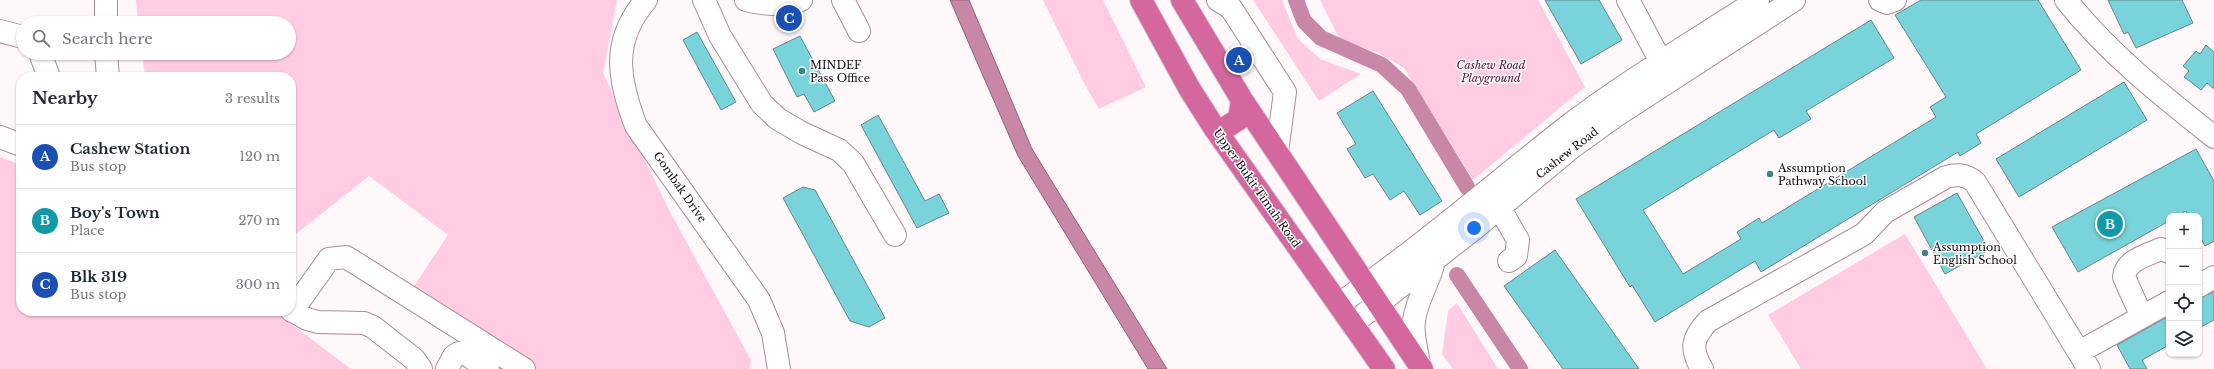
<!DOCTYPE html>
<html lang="en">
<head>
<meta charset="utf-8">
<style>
	body { margin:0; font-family:"Libre Baskerville",serif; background:#f6f6f7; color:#1f2937 }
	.controls { position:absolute; right:12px; bottom:12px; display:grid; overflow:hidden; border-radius:8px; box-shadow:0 1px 3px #0004 }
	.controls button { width:36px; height:36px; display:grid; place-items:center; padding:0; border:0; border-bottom:1px solid #e0e1e3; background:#fff; color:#1f2937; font:20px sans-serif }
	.you { position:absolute; left:1474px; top:228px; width:14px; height:14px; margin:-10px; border:3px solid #fff; border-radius:50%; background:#1a73e8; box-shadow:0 0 0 6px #1a73e833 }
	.badge { display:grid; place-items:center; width:26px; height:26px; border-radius:50%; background:#7c3aed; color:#fff; font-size:13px; font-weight:700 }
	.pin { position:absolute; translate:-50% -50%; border:2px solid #fff; box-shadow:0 1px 4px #0006 }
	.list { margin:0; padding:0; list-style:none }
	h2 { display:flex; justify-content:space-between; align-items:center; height:52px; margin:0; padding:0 16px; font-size:17px }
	h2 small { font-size:13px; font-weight:400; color:#747a83 }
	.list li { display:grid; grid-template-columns:26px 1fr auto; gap:12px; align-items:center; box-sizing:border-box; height:64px; padding:0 16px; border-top:1px solid #e0e1e3 }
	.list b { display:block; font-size:15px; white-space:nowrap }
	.list p { margin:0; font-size:13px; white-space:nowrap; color:#747a83 }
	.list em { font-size:13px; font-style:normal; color:#747a83 }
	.icon { flex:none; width:22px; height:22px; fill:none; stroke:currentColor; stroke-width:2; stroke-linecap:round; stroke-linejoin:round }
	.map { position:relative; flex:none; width:2214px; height:369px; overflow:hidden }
	.search { position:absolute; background:#fff; box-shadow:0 1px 3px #0004; left:16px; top:16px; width:280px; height:44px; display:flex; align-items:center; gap:10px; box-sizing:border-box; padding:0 14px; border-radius:22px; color:#747a83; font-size:15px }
	.panel { position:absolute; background:#fff; box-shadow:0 1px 3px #0004; left:16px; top:72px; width:280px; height:244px; border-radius:16px }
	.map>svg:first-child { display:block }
</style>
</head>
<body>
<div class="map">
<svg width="2214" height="369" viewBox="0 0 2214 369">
	<rect width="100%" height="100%" fill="#fef8fa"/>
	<path fill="#ffcce3" d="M 136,0 L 617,0 L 603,73 L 670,212 L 751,360 L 750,369 L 533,369 L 410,292 L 448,235 L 369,176 L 291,238 L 291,77 L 145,77 L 142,53 L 289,53 L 289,23 L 138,23 Z
		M 1043,0 L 1103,0 L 1146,87 L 1099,109 L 1085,85 Z
		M 1253,0 L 1282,0 L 1298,39 L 1320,59 L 1361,74 L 1319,101 Z
		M 1320,0 L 1538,0 L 1585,87 L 1473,180 L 1404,68 L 1377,52 L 1347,43 L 1339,38 Z
		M 0,157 L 21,165 L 21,311 L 274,311 L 351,369 L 0,369 Z
		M 1905,234 L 1987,369 L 1801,369 L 1768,315 Z
		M 1457,303 L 1498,369 L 1453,369 L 1442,354 L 1448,311 Z"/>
	<path fill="#c887a6" stroke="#926178" d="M 950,0 L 969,0 L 1032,149 L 1167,369 L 1148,369 L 1018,156 Z"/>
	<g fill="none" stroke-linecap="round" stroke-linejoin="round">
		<path stroke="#c887a6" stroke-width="16" d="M 1296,0 L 1304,21 L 1321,38 L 1382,65 L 1408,89 L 1467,187
			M 1457,275 L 1520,369"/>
	</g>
	<path fill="#78d4da" stroke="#64888b" d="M 1545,0 L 1599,0 L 1622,40 L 1581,64 Z
		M 1921,0 L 2038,0 L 2081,70 L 1976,134 L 1981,143 L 1960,156 L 1958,152 L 1761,272 L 1755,261 L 1655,322 L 1632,285 L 1630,287 L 1576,199 L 1871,20 L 1894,58 L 1806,111 L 1811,119 L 1779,138 L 1774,130 L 1643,210 L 1683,274 L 1741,239 L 1737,232 L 1759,218 L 1762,223 L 1936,117 L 1930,107 L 1946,97 L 1895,15 Z
		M 2108,0 L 2182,0 L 2193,23 L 2136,48 L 2128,32 L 2124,34 Z
		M 697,32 L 736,102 L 721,110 L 683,40 Z
		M 800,36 L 835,101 L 814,112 L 804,94 L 797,97 L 773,49 Z
		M 2206,45 L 2214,52 L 2214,89 L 2207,83 L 2201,90 L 2184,77 L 2189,71 L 2183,66 L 2196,51 L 2200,54 Z
		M 2124,82 L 2147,120 L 2019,197 L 1996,159 Z
		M 1373,91 L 1442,201 L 1420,215 L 1404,191 L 1390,200 L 1373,174 L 1365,178 L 1347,149 L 1356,144 L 1337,113 Z
		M 878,115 L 925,201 L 939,194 L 949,213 L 917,228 L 861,125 Z
		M 2196,149 L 2214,181 L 2214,241 L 2205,246 L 2199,235 L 2199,216 L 2188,216 L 2186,211 L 2177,216 L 2169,216 L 2169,221 L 2078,272 L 2052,227 Z
		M 803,187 L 815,190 L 885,318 L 869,327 L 850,321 L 783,198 Z
		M 1957,193 L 1989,250 L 1945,274 L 1914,217 Z
		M 1555,250 L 1639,369 L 1563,369 L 1504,286 Z
		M 2214,292 L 2214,320 L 2199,328 L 2199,298 Z
		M 2169,316 L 2169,345 L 2142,360 L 2147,369 L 2130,369 L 2117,345 Z"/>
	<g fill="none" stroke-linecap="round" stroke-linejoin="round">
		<defs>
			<path id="minor" d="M 646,0 C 611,41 618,79 636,126 L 759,300 L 773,333 L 779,369
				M 704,0 L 720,36 L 762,104 L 778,119 L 802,133 L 839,150 L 853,163 L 895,235
				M 746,0 C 765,5 782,6 801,0
				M 843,0 L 859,31
				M 1218,0 L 1231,8 L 1285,92 L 1277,152
				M 1628,0 L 1668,75
				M 1880,0 L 1887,3 L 1895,0
				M 2066,0 C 2108,53 2161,95 2214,137
				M 106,23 L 106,0
				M 0,31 L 23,37
				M 40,53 L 49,77
				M 106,53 L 108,77
				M 0,137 L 21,145
				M 1492,195 L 1518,240 L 1516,256 L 1509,261
				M 2199,286 L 2214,277
				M 1339,304 C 1416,251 1486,191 1559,133 C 1622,84 1691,43 1758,0
				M 291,310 L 307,319 L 318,322 L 364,323 L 373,327 L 414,359 L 421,369
				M 292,311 L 329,259 L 346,257 L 524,369
				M 2142,317 L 2124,277 C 2125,260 2148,255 2161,249 L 2169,252
				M 1352,324 L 1475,228 L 1571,148 L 1614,117 L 1794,0
				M 2079,352 L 2169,302
				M 1419,364 C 1417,350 1412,335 1414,321 C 1416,300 1430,281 1434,261
				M 447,369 L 454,356 L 459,353 L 466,354 L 488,369
				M 1702,369 C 1690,349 1692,338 1708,321 L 1864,234 L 1885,212 L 1946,177 C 1957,174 1965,174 1975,182 L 2089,369"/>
			<path id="highway" d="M 1141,0 L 1189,88 L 1215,129 L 1384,369
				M 1182,0 L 1242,100 L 1422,369
				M 1215,129 L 1225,128 L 1239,119 L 1242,100"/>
		</defs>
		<use href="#minor" stroke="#ab8d9a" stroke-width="24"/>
		<use href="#highway" stroke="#d5d3d4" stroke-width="24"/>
		<use href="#minor" stroke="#fff" stroke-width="22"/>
		<use href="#highway" stroke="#d3679e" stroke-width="22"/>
	</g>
	<g fill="#3c8489" stroke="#fff" stroke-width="1.5">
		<circle cx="802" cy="71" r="4"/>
		<circle cx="1770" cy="174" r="4"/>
		<circle cx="1925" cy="253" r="4"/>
	</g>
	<g text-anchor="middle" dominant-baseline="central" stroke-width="3" stroke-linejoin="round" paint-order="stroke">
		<g font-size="11" fill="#13090e" stroke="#fff" text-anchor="start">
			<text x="810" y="65">MINDEF<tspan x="810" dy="13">Pass Office</tspan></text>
			<text x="1778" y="168">Assumption<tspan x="1778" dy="13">Pathway School</tspan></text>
			<text x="1933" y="247">Assumption<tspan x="1933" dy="13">English School</tspan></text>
		</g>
		<g font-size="11" font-style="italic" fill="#5b0d3b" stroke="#fff">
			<text x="1491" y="65">Cashew Road<tspan x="1491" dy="13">Playground</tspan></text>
		</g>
		<g font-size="11" fill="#13090e" stroke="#fff">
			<text transform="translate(1567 153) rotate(-38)">Cashew Road</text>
			<text transform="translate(680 187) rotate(55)">Gombak Drive</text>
			<text transform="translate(1257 188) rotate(55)">Upper Bukit Timah Road</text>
		</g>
	</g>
</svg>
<div class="controls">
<button>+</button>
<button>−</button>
<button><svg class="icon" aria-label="locate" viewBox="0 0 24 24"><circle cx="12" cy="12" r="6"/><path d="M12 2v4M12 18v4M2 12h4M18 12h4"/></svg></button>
<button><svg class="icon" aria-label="layers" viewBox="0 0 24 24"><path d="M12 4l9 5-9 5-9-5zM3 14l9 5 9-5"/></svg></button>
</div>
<div class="you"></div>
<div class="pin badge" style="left:1239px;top:60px;background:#1a4fb4">A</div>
<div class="pin badge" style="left:2110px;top:224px;background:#0f9aa8">B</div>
<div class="pin badge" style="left:789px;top:18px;background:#1a4fb4">C</div>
<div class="search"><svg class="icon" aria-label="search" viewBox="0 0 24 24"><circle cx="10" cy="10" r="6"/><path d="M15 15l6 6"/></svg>Search here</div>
<section class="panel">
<h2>Nearby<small>3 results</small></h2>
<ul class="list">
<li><span class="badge" style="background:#1a4fb4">A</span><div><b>Cashew Station</b><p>Bus stop</p></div><em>120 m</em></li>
<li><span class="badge" style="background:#0f9aa8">B</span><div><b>Boy's Town</b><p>Place</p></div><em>270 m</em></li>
<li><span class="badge" style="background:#1a4fb4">C</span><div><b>Blk 319</b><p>Bus stop</p></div><em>300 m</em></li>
</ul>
</section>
</div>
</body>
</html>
